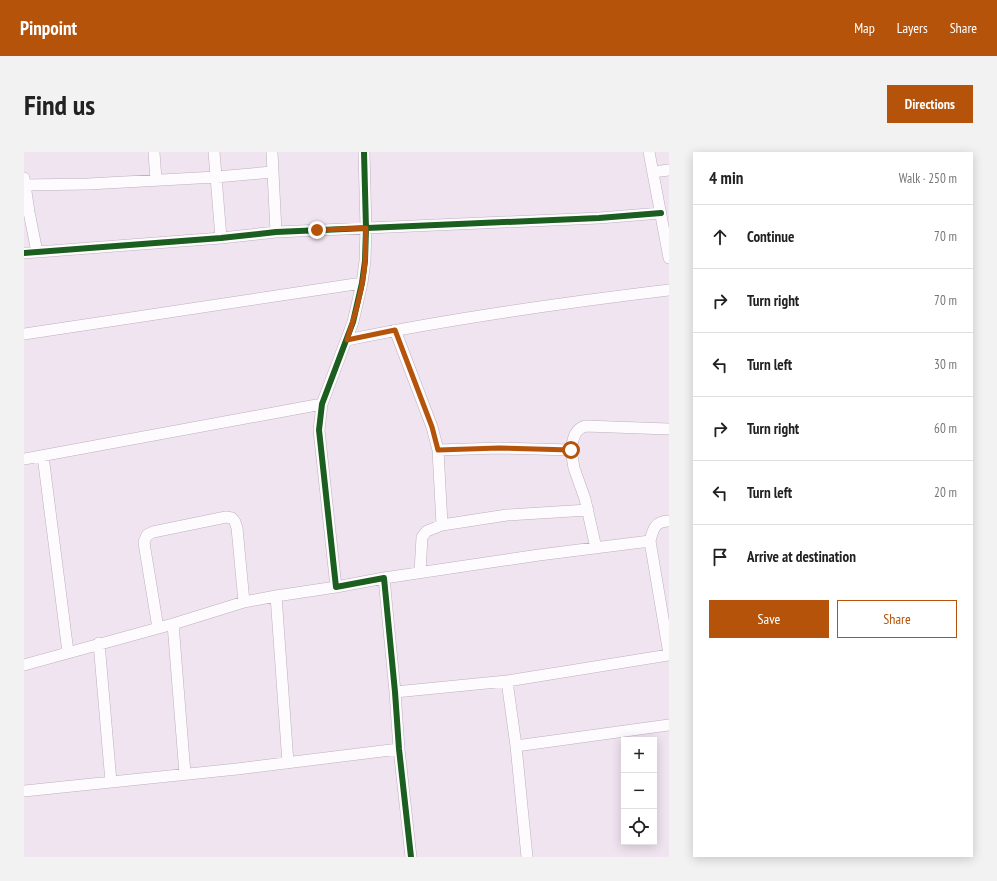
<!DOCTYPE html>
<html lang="en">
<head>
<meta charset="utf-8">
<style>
	body { margin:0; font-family:"PT Sans Narrow",sans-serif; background:#f2f2f2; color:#222 }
	.controls { position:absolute; right:12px; bottom:12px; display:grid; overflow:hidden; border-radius:0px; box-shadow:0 2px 10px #0003 }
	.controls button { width:36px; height:36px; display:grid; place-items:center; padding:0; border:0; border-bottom:1px solid #e0e0e0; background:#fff; color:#222; font:20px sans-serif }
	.stop { position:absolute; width:12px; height:12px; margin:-9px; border:3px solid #b45309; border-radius:50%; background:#fff }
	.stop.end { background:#b45309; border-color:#fff; box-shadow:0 1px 4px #0008 }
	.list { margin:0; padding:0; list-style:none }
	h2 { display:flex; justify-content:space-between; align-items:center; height:52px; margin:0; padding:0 16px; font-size:17px }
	h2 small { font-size:13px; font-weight:400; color:#767676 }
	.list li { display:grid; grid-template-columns:26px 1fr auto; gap:12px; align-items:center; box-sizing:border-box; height:64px; padding:0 16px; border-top:1px solid #e0e0e0 }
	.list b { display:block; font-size:15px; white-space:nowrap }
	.list em { font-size:13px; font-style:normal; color:#767676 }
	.actions { display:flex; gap:8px; padding:12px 16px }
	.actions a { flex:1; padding:9px 0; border:1px solid #b45309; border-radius:0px; text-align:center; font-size:14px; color:#b45309 }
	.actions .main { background:#b45309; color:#fff }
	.icon { flex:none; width:22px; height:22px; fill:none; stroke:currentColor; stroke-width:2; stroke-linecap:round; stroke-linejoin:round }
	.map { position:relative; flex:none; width:645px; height:705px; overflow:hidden; border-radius:0px }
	header { display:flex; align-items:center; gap:24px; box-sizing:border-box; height:56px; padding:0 20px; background:#b45309; color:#fff }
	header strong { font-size:19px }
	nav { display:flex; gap:22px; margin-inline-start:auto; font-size:14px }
	.intro { display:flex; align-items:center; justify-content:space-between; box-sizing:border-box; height:96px; padding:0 24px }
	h1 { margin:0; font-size:28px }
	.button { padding:10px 18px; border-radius:0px; background:#b45309; color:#fff; font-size:14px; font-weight:700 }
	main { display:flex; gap:24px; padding:0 24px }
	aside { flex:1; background:#fff; border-radius:0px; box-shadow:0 2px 10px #0003 }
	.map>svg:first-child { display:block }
</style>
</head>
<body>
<header>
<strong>Pinpoint</strong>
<nav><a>Map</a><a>Layers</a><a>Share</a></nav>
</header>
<div class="intro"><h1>Find us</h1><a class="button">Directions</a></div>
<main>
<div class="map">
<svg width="645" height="705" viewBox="0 0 645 705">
	<rect width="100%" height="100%" fill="#f1e4f1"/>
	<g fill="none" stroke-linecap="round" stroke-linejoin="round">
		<defs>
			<path id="minor" d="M 130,0 L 132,28
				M 190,0 L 197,86
				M 248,0 L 252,80
				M 340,0 L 342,76 L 341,109 L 338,131 L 329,170 L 298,252 L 295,278 L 312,435 L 360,426 L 371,540 L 375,597 L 387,705
				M 625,0 L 645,106
				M 629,20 L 645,18
				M 0,26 L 5,60 L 13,100
				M 0,33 L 64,32 L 192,25 L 248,20
				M 0,101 L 197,86 L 252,80 L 575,66 L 637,61
				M 371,178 L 408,275 L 414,298 L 418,373
				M 0,182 L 338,131
				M 323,188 C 429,166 537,151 645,138
				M 414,298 L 475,296 L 547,298 C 549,287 550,278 561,274 L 645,277
				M 547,298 L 550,316 L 561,347 L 572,396
				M 19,304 L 44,500
				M 0,307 L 298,252
				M 645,369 C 631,369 629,377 626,389 L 645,502
				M 396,420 L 398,385 L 403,379 L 418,373 L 483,363 L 564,358
				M 360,426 L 515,403 L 626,389
				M 149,472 L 161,622
				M 134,476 L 121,397 L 120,390 L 123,383 L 129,380 L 202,365 L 208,366 L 211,370 L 213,376 L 220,450
				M 75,491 L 87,630
				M 0,513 L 149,472 L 220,450 L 252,444
				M 483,529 L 492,594 L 503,705
				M 371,540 L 483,529 L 645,503
				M 492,594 L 645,573
				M 264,611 L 252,444 L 312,435
				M 0,639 L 213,617 L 375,597"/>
		</defs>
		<use href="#minor" stroke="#bbb0bb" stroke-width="12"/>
		<use href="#minor" stroke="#fdfbfd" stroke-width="11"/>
		<defs>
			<path id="cycleway" d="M 340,0 L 342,76 L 341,109 L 338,131 L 329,170 L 298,252 L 295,278 L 312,435 L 360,426 L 371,540 L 375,597 L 387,705
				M 0,101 L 197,86 L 252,80 L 575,66 L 637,61"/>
		</defs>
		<use href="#cycleway" stroke="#fff" stroke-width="8"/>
		<use href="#cycleway" stroke="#1b5e20" stroke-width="6"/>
	</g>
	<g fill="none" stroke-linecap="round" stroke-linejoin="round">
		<path stroke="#b45309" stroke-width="5" d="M 293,78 L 342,76 C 341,87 342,99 341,110 C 339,137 331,163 323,188 L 371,178 L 408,275 L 414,298 L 475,296 L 547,298"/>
	</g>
</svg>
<div class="controls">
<button>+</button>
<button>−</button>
<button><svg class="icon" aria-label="locate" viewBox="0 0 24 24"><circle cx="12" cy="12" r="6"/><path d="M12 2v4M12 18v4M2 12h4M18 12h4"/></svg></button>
</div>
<div class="stop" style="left:547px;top:298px"></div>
<div class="stop end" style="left:293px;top:78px"></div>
</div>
<aside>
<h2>4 min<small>Walk · 250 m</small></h2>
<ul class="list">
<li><svg class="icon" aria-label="ahead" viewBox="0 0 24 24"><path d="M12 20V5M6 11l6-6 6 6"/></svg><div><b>Continue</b></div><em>70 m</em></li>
<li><svg class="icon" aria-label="right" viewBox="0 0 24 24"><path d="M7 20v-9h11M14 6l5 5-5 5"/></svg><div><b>Turn right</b></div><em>70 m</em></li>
<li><svg class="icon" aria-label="left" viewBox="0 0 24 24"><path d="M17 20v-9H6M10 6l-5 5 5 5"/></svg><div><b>Turn left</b></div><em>30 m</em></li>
<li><svg class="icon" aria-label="right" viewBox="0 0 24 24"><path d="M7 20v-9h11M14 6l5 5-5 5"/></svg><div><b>Turn right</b></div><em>60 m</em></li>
<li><svg class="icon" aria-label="left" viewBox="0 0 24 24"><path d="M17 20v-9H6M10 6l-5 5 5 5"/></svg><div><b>Turn left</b></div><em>20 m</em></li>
<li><svg class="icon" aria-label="arrive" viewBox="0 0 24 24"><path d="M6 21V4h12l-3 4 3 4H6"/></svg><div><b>Arrive at destination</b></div></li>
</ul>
<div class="actions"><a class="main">Save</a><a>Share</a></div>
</aside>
</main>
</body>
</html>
